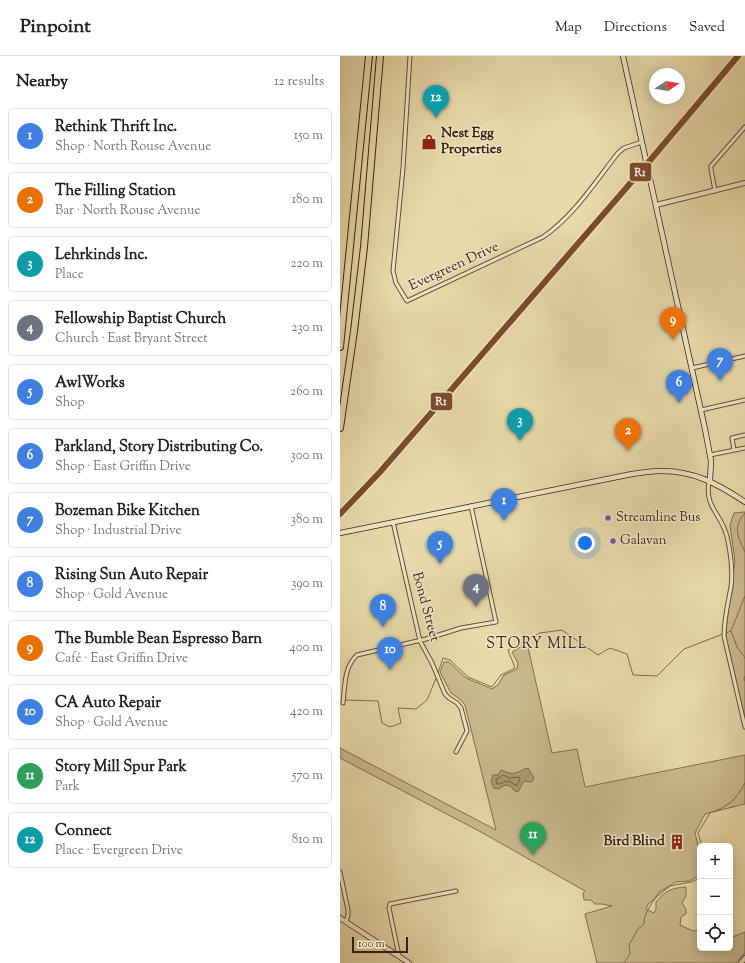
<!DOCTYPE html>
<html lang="en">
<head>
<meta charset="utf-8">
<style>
	body { margin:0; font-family:"Sorts Mill Goudy",serif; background:#f2f2f2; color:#222 }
	.controls { position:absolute; right:12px; bottom:12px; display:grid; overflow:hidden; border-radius:6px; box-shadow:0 2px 10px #0003 }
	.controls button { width:36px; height:36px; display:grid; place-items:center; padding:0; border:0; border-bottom:1px solid #e0e0e0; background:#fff; color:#222; font:20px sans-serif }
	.compass { position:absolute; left:309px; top:12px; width:36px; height:36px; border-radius:50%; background:#fff; box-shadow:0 2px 10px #0003; rotate:78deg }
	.scale { position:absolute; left:12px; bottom:10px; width:56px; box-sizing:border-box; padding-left:4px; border:2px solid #3a2110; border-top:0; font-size:11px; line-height:14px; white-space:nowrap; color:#3a2110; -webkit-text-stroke:3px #efe6c7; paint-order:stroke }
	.you { position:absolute; left:245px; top:487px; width:14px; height:14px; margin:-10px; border:3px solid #fff; border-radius:50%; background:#1a73e8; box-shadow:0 0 0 6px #1a73e833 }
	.badge { display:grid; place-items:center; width:26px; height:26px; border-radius:50%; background:#111827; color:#fff; font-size:13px; font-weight:700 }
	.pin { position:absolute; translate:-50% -33px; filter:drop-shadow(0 1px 2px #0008) }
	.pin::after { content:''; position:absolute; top:21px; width:14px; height:12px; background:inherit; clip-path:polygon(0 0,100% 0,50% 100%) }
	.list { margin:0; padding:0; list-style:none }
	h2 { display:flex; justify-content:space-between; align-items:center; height:52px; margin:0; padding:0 16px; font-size:17px }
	h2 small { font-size:13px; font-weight:400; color:#767676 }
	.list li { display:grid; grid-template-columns:26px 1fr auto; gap:12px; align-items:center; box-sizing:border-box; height:56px; margin:0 8px 8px; padding:0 8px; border:1px solid #e0e0e0; border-radius:6px }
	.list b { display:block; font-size:15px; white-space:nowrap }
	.list p { margin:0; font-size:13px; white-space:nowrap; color:#767676 }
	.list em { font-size:13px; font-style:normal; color:#767676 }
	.icon { flex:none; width:22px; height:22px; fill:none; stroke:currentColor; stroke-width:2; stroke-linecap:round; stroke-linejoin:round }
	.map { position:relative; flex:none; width:405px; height:907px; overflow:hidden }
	header { display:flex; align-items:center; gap:24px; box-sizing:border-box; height:56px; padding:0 20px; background:#fff; border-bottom:1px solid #e0e0e0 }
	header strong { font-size:19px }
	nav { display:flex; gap:22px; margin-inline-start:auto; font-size:14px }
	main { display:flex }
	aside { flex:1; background:#fff }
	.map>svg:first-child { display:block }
</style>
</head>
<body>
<header>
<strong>Pinpoint</strong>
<nav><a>Map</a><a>Directions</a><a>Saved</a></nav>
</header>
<main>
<aside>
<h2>Nearby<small>12 results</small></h2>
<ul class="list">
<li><span class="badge" style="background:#3f7fe0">1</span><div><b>Rethink Thrift Inc.</b><p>Shop · North Rouse Avenue</p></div><em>150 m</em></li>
<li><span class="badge" style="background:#e8710a">2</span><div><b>The Filling Station</b><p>Bar · North Rouse Avenue</p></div><em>180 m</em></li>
<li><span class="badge" style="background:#0f9aa8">3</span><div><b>Lehrkinds Inc.</b><p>Place</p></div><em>220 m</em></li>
<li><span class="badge" style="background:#6b7280">4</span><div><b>Fellowship Baptist Church</b><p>Church · East Bryant Street</p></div><em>230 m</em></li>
<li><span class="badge" style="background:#3f7fe0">5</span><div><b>AwlWorks</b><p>Shop</p></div><em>260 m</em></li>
<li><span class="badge" style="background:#3f7fe0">6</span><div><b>Parkland, Story Distributing Co.</b><p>Shop · East Griffin Drive</p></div><em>300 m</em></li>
<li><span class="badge" style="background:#3f7fe0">7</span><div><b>Bozeman Bike Kitchen</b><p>Shop · Industrial Drive</p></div><em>380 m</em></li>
<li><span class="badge" style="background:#3f7fe0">8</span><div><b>Rising Sun Auto Repair</b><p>Shop · Gold Avenue</p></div><em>390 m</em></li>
<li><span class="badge" style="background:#e8710a">9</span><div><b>The Bumble Bean Espresso Barn</b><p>Café · East Griffin Drive</p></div><em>400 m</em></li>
<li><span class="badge" style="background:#3f7fe0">10</span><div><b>CA Auto Repair</b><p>Shop · Gold Avenue</p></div><em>420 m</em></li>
<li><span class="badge" style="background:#2e9e5b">11</span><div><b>Story Mill Spur Park</b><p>Park</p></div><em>570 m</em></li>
<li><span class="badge" style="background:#0f9aa8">12</span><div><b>Connect</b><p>Place · Evergreen Drive</p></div><em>810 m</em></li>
</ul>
</aside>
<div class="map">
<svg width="405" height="907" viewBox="0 0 405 907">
	<rect width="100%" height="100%" fill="#e7d9a9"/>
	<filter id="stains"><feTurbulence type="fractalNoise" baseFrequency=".005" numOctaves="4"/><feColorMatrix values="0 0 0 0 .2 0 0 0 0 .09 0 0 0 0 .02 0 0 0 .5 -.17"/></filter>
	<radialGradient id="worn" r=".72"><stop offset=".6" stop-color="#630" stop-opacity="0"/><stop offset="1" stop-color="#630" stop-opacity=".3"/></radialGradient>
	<path fill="#caba8f" stroke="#826e50" d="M 405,456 L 405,662 L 386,582 L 386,571 L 395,505 L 390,469 L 394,457 Z
		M 187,587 L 212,697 L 237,693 L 245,731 L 405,699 L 405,748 L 365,758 L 355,777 L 360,797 L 360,819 L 349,825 L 335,826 L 308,848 L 306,853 L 314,857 L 316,853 L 316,846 C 325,835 331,832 346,831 L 346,840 L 342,847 L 346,853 L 346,858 L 341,861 L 340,869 L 353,875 L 360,874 L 360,892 L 390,892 L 390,882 L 405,876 L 405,897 L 396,907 L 257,907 L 245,858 L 272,850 L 262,848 L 255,848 L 251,844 L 244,844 L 243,837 L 245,835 L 141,776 L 0,702 L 0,692 L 156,774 L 125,649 L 121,644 L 111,637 L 100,616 L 104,606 L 109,606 L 126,622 L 152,633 L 158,629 L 164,619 L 177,613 L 178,607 L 172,596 Z"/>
	<path fill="#ac9a75" stroke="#7e6a4d" d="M 188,712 L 194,722 L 192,726 L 184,725 L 178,736 L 175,735 L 170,730 L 165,729 L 159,733 L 154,732 L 151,726 L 153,719 L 158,719 L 161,714 C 167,716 171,719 178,716 C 182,715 183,713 188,712 Z"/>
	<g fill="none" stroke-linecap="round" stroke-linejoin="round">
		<path stroke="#735e42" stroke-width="1" d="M 164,719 L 169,722 L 179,721 L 180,723 L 177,729 L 175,729 C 166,721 165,728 157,728 L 156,724 Z"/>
		<path stroke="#7e6a4d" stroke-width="1" d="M 405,457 C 392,471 398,481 405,496
			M 405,540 L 391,575 L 397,591 L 405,602
			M 386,577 L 391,575
			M 98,617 L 103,602 L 110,604 L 128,621 L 152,631 L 161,619 L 175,612 L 168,594 L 200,577 L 222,574 L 258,599 L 270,592 L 287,598 L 293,619 L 317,620 L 344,593 L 383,578
			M 405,620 L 404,623 L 405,625
			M 5,644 L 38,645 L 42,667 L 50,671 L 61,667 L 58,652 L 76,653 L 87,644 L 97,620
			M 362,790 L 358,777 L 370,757 C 389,750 396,744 405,727
			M 284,907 L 290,898 L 289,889 L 298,873 L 304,868 L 304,864 L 307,855 L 319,836 L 329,830 L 351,826 L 360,822"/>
		<defs>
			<path id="minor" d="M 70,0 L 63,112 L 53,215 L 56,227 L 67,245 L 203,181 C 233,161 256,125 278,97 L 284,92 L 302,86
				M 375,135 L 371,113 L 371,110 L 405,71
				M 352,312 L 405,300
				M 361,354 L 405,344
				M 394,394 L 392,382 L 405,379
				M 370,399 L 405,392
				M 369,426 C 364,453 384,459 388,485 C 391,500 393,516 391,531 C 388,547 384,563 384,580 L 405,671
				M 53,466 L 80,585 L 92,607 L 105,638 L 109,642 L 117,647 L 121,652 L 127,675 L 116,696
				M 3,647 C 5,630 4,611 17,599 L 86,583 L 121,572 L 156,566 L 131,450
				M 0,816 L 8,854 L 8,859 L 6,866
				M 59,900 L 49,852 L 50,848 L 116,835"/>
			<path id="tertiary" d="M 316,149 L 405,127
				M 0,862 L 69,907
				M 401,907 L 405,902"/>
			<path id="secondary" d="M 283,0 L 365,373 L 371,405 L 370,424
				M 0,477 L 292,418 C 301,417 310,415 319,415 C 353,414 378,428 405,446"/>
			<path id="motorway" d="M 0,291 L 29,0
				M 0,372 L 14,275 L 24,191 L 40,0"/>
		</defs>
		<use href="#minor" stroke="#654f36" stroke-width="5"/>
		<use href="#tertiary" stroke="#654f36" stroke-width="6"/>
		<use href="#secondary" stroke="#3a2110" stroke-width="6"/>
		<use href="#motorway" stroke="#3a2110" stroke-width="8"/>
		<use href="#minor" stroke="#efe6c7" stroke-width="3"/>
		<use href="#tertiary" stroke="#efe6c7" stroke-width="4"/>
		<use href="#secondary" stroke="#efe6c7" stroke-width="4.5"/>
		<use href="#motorway" stroke="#e7d9a9" stroke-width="6"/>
		<defs>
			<path id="rail-1" d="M 0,458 L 40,416 L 307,108 L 398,0"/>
		</defs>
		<use href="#rail-1" stroke="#efe6c7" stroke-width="9"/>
		<use href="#rail-1" stroke="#7a4b2a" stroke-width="6"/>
	</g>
	<defs>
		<symbol id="shop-bare" viewBox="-9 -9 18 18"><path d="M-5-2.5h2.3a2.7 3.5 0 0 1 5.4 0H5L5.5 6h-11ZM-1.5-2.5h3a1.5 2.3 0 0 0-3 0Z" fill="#8f2418" stroke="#efe6c7" stroke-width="2.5" paint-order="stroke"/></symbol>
		<symbol id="building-bare" viewBox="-9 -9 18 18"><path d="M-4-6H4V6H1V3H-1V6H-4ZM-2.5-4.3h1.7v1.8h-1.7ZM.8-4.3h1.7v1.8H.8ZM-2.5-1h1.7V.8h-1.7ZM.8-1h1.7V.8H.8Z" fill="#8f2418" stroke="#efe6c7" stroke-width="2.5" paint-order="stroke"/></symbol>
	</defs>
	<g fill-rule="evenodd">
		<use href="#shop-bare" x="78" y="75" width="22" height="22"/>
		<use href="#building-bare" x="326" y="775" width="22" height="22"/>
	</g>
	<g fill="#8e44ad" stroke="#efe6c7" stroke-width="1.5">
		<circle cx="268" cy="462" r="3.5"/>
		<circle cx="273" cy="485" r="3.5"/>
	</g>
	<g text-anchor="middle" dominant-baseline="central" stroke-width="3" stroke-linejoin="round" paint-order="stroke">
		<g font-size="13" fill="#3a2110" stroke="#efe6c7" text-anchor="start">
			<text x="276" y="462">Streamline Bus</text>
			<text x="280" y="485">Galavan</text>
		</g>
		<g font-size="14" font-weight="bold" fill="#3a2110" stroke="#efe6c7" text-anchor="start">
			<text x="101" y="78">Nest Egg<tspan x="101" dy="16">Properties</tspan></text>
			<text x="325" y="786" text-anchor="end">Bird Blind</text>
		</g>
		<g font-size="14" fill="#3a2110" stroke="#efe6c7">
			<text transform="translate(114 211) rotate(-25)">Evergreen Drive</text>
			<text transform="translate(85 551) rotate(75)">Bond Street</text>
		</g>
		<g font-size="15" letter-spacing="1" fill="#3a2110" stroke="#efe6c7">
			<text x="197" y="588">STORY MILL</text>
		</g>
	</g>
	<g stroke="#efe6c7" stroke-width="1.5">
		<rect x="289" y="106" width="23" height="20" rx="4" fill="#7a4b2a"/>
		<rect x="90" y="336" width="23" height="19" rx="4" fill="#7a4b2a"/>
	</g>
	<g font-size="11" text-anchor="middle" font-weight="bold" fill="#fff">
		<text x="300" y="120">R1</text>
		<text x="101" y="349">R1</text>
	</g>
	<rect width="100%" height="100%" filter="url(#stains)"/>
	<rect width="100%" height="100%" fill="url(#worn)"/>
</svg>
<div class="controls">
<button>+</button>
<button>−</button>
<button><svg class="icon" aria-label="locate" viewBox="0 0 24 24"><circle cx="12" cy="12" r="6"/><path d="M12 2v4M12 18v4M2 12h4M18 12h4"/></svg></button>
</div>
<svg class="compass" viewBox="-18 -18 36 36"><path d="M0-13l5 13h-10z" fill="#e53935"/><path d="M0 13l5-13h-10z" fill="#767676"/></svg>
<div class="scale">100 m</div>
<div class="you"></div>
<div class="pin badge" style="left:164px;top:465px;background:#3f7fe0">1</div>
<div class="pin badge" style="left:288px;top:395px;background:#e8710a">2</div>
<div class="pin badge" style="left:180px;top:385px;background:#0f9aa8">3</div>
<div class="pin badge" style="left:136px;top:551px;background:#6b7280">4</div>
<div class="pin badge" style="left:100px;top:508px;background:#3f7fe0">5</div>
<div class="pin badge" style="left:339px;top:347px;background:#3f7fe0">6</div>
<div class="pin badge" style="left:380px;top:325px;background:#3f7fe0">7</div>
<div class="pin badge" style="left:43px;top:571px;background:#3f7fe0">8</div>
<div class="pin badge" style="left:333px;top:284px;background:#e8710a">9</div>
<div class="pin badge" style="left:50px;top:614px;background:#3f7fe0">10</div>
<div class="pin badge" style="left:193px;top:799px;background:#2e9e5b">11</div>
<div class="pin badge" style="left:96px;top:62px;background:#0f9aa8">12</div>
</div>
</main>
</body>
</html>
